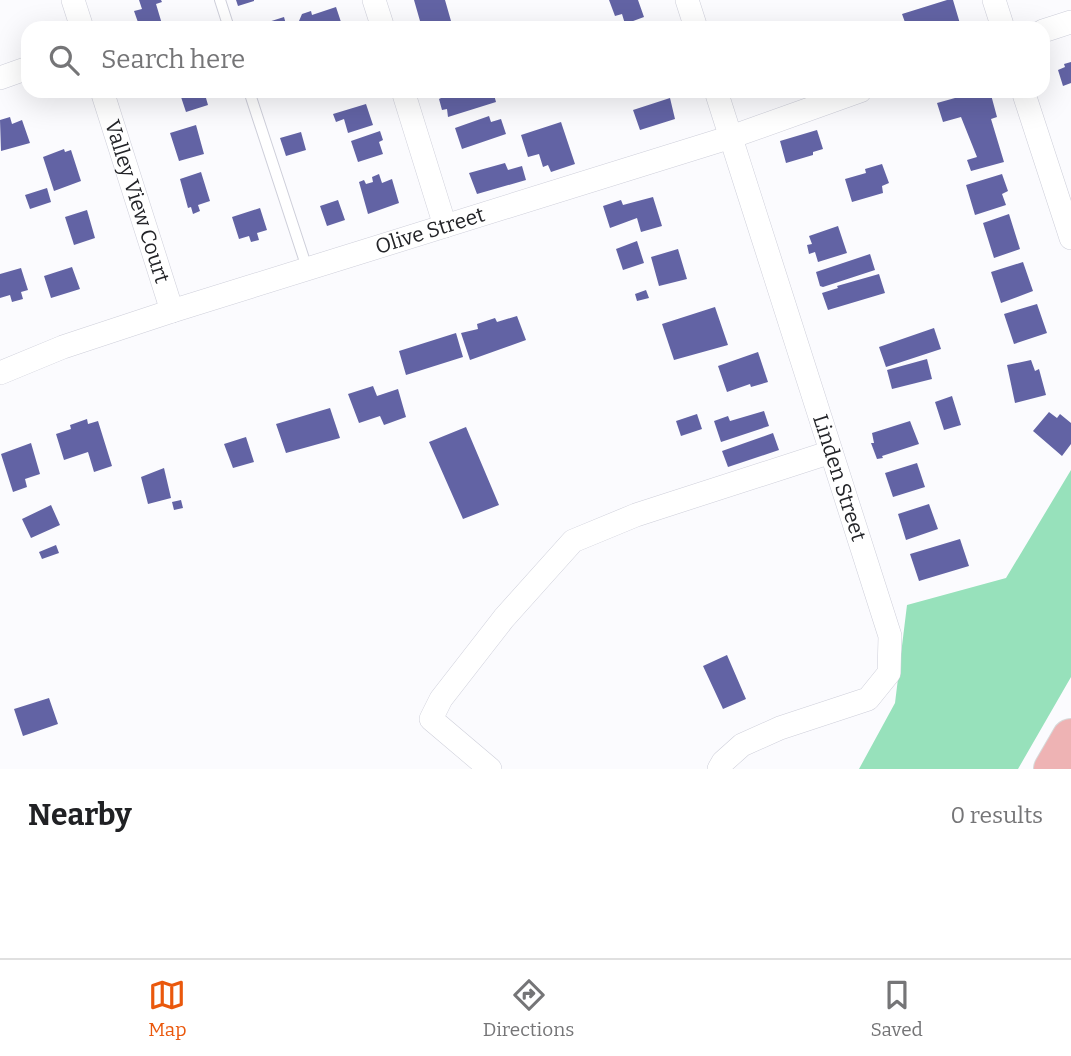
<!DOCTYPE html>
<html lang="en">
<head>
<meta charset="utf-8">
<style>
	body { margin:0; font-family:Bitter,serif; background:#f2f2f2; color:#202124 }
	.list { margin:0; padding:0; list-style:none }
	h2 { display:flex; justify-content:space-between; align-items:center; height:91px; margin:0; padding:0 28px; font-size:30px }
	h2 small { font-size:23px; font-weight:400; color:#757577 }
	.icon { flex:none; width:38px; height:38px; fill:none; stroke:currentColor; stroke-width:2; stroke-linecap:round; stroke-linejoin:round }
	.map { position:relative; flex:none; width:1071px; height:769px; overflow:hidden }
	.search { position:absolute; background:#fff; box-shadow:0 7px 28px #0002; left:21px; right:21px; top:21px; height:77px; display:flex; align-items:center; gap:18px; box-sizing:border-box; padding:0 24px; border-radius:21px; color:#757577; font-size:26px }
	.sheet { height:189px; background:#fff }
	nav { display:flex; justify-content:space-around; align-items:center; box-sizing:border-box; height:98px; border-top:2px solid #e0e0e0; background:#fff; font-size:19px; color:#757577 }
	nav a { display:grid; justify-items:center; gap:4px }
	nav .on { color:#ea580c }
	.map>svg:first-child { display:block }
</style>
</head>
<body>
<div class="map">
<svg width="1071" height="769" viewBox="0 0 1071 769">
	<rect width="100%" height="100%" fill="#fbfbfe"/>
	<path fill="#97e1bb" d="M 1071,470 L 1071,677 L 1018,769 L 859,769 L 895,703 L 907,605 L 1006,578 Z"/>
	<path fill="#6263a4" d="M 139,0 L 161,0 L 162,2 L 156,4 L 162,24 L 140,28 L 134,11 L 142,9 Z
		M 236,0 L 254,0 L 254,1 L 238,6 Z
		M 414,0 L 445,0 L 453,28 L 422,28 Z
		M 609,0 L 638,0 L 644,17 L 625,24 L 622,14 L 615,16 Z
		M 947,0 L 953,0 L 961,27 L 907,28 L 902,14 Z
		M 336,7 L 343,28 L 301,28 L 299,21 L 302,14 L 311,11 L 312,15 Z
		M 284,17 L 287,28 L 263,28 L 262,24 Z
		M 1071,62 L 1071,83 L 1063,86 L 1058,70 L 1065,67 L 1064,64 Z
		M 179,91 L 204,91 L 208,105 L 186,112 Z
		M 441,91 L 493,91 L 496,102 L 448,117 L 447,109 L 442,110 L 439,99 L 443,97 Z
		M 956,91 L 990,91 L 997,117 L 991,119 L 1004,162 L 971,171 L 967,160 L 977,157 L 961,117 L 943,122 L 937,103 L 955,98 L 954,92 Z
		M 670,98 L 675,119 L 640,130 L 633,110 Z
		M 366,104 L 373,125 L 348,133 L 344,119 L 336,122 L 333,114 Z
		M 489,116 L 491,122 L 501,119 L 506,134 L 462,149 L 455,128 Z
		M 10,117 L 12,124 L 22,120 L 30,143 L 1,151 L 0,120 Z
		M 561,122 L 575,164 L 551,172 L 548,165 L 543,167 L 539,154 L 528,157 L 521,135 Z
		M 196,125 L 204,154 L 179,161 L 170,133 Z
		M 817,130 L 823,149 L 813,152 L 813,155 L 786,163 L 780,141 Z
		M 380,131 L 383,140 L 379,142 L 383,154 L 358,162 L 351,141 Z
		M 301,132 L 306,150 L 286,156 L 280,138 Z
		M 64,149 L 65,152 L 71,150 L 81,181 L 54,191 L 43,157 Z
		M 505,163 L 508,170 L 522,166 L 526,180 L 477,194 L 469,173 Z
		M 882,164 L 889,183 L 882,186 L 883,193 L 852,202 L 845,179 L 866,173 L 865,169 Z
		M 201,172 L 210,201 L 198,205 L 200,211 L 193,214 L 191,207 L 188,208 L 180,179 Z
		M 379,174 L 382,183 L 392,179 L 399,203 L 368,214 L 359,182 L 364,180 L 366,184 L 373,182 L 372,177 Z
		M 1002,174 L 1008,191 L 1002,194 L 1006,205 L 975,215 L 966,185 Z
		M 47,188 L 51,202 L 30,209 L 25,195 Z
		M 653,197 L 662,226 L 641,232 L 637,218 L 610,228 L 603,206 L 621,200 L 623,205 Z
		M 338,200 L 345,220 L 327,226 L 320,206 Z
		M 260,208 L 267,230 L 257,233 L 259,240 L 251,242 L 249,236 L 239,239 L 232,217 Z
		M 87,210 L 95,238 L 74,245 L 65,217 Z
		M 1009,214 L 1020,249 L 994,258 L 983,223 Z
		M 838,226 L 847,253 L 818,262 L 815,252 L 809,254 L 807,245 L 812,244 L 809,236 Z
		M 637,241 L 644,263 L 623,270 L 616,249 Z
		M 678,249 L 687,279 L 659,286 L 651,257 Z
		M 870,254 L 875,270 L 823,287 L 820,286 L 816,272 Z
		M 1023,262 L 1033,291 L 1001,303 L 991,272 Z
		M 72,267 L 80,289 L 51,298 L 44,276 Z
		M 21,268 L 28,290 L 21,292 L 23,299 L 12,302 L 10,295 L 0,298 L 0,274 Z
		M 879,274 L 885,293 L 828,310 L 822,293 L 838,288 L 837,286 Z
		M 646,290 L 649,298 L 637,301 L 635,294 Z
		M 1037,304 L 1047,333 L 1014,344 L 1004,314 Z
		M 715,307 L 728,345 L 674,360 L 662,324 Z
		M 517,316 L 526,340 L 470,360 L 461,333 L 478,329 L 477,324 L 495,318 L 497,322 Z
		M 934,328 L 941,349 L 886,367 L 879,347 Z
		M 456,333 L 463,357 L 406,375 L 399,351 Z
		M 758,352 L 768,382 L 751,387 L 750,384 L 727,392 L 718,366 Z
		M 927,359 L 932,379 L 892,389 L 887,370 Z
		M 1031,360 L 1035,371 L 1039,369 L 1046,395 L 1015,403 L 1007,365 Z
		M 373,386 L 377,396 L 398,389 L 406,417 L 384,425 L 380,416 L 359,423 L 348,394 Z
		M 952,396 L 961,425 L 944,430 L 935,402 Z
		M 330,408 L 340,438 L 286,453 L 276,424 Z
		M 764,411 L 769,426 L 721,442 L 714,421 L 728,416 L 730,421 Z
		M 1049,412 L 1057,418 L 1060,414 L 1071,423 L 1071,444 L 1062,456 L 1033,431 Z
		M 697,414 L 702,429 L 681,436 L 676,421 Z
		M 87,419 L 88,424 L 98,421 L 112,466 L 94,472 L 88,452 L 64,460 L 56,434 L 71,429 L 70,425 Z
		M 910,421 L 919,444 L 882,456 L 883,458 L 877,459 L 871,443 L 874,443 L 872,433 Z
		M 466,427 L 499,505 L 463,519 L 429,442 Z
		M 773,433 L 779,450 L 728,467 L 722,451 Z
		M 246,437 L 254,462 L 233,468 L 224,444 Z
		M 31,443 L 40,474 L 25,479 L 27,487 L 13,492 L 1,454 Z
		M 917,463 L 925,487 L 893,497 L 885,473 Z
		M 164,468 L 171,498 L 148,504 L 141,477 Z
		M 181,500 L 183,508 L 174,510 L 172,502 Z
		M 929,504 L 938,529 L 906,540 L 898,514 Z
		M 51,505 L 60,525 L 31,538 L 22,519 Z
		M 960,539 L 969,566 L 919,581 L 910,554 Z
		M 56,545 L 59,553 L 42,559 L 39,552 Z
		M 727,655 L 746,699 L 723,709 L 703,666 Z
		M 49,698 L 58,724 L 23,736 L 14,709 Z"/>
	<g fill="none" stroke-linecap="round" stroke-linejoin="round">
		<defs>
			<path id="lane" d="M 220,0 L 229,28
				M 249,91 L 307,268"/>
			<g id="street">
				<path d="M 73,0 L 82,28"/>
				<path d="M 374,0 L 383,28"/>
				<path d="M 687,0 L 696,28"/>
				<path d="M 994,0 L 1003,28"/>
				<path d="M 1043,31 L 1071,22"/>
				<path d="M 0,78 L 28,68"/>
				<path id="s1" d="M 102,91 L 172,311"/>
				<path d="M 403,91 L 445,226"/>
				<path id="s2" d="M 716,91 L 890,636 L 889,673 L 868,699 L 780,728 L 742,745 L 723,762 L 719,769"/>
				<path d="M 1023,91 L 1071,238"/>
				<path id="s3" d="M 0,373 L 63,347 L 172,311 L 731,137 L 860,91"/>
				<path d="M 490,769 L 431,719 L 441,699 L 504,618 L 573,541 L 636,515 L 831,452"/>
			</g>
			<path id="highway" d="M 1053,769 L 1071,738"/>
		</defs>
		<use href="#lane" stroke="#cecfda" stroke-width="12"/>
		<use href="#street" stroke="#cecfda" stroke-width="24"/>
		<use href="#highway" stroke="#d7d8d8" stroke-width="40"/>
		<use href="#lane" stroke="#fff" stroke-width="10"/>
		<use href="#street" stroke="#fff" stroke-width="23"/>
		<use href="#highway" stroke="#eeb3b4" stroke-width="38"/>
	</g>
	<g text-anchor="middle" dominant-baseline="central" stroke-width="7" stroke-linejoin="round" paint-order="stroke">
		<g font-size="21" fill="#232428" stroke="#fff">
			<text stroke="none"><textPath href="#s1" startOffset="116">Valley View Court</textPath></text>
			<text stroke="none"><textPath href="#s3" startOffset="453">Olive Street</textPath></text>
			<text stroke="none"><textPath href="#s2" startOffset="406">Linden Street</textPath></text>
		</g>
	</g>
</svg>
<div class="search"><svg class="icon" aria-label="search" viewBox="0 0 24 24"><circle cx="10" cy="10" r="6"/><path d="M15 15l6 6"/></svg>Search here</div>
</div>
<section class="sheet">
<h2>Nearby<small>0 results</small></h2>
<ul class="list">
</ul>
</section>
<nav>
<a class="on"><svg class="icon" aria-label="map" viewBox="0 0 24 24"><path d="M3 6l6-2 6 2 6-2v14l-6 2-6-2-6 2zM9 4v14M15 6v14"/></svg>Map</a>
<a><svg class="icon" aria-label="directions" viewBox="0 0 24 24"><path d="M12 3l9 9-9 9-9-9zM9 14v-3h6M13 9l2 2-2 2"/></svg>Directions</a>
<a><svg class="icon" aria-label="saved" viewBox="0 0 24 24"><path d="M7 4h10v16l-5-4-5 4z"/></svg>Saved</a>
</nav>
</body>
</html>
